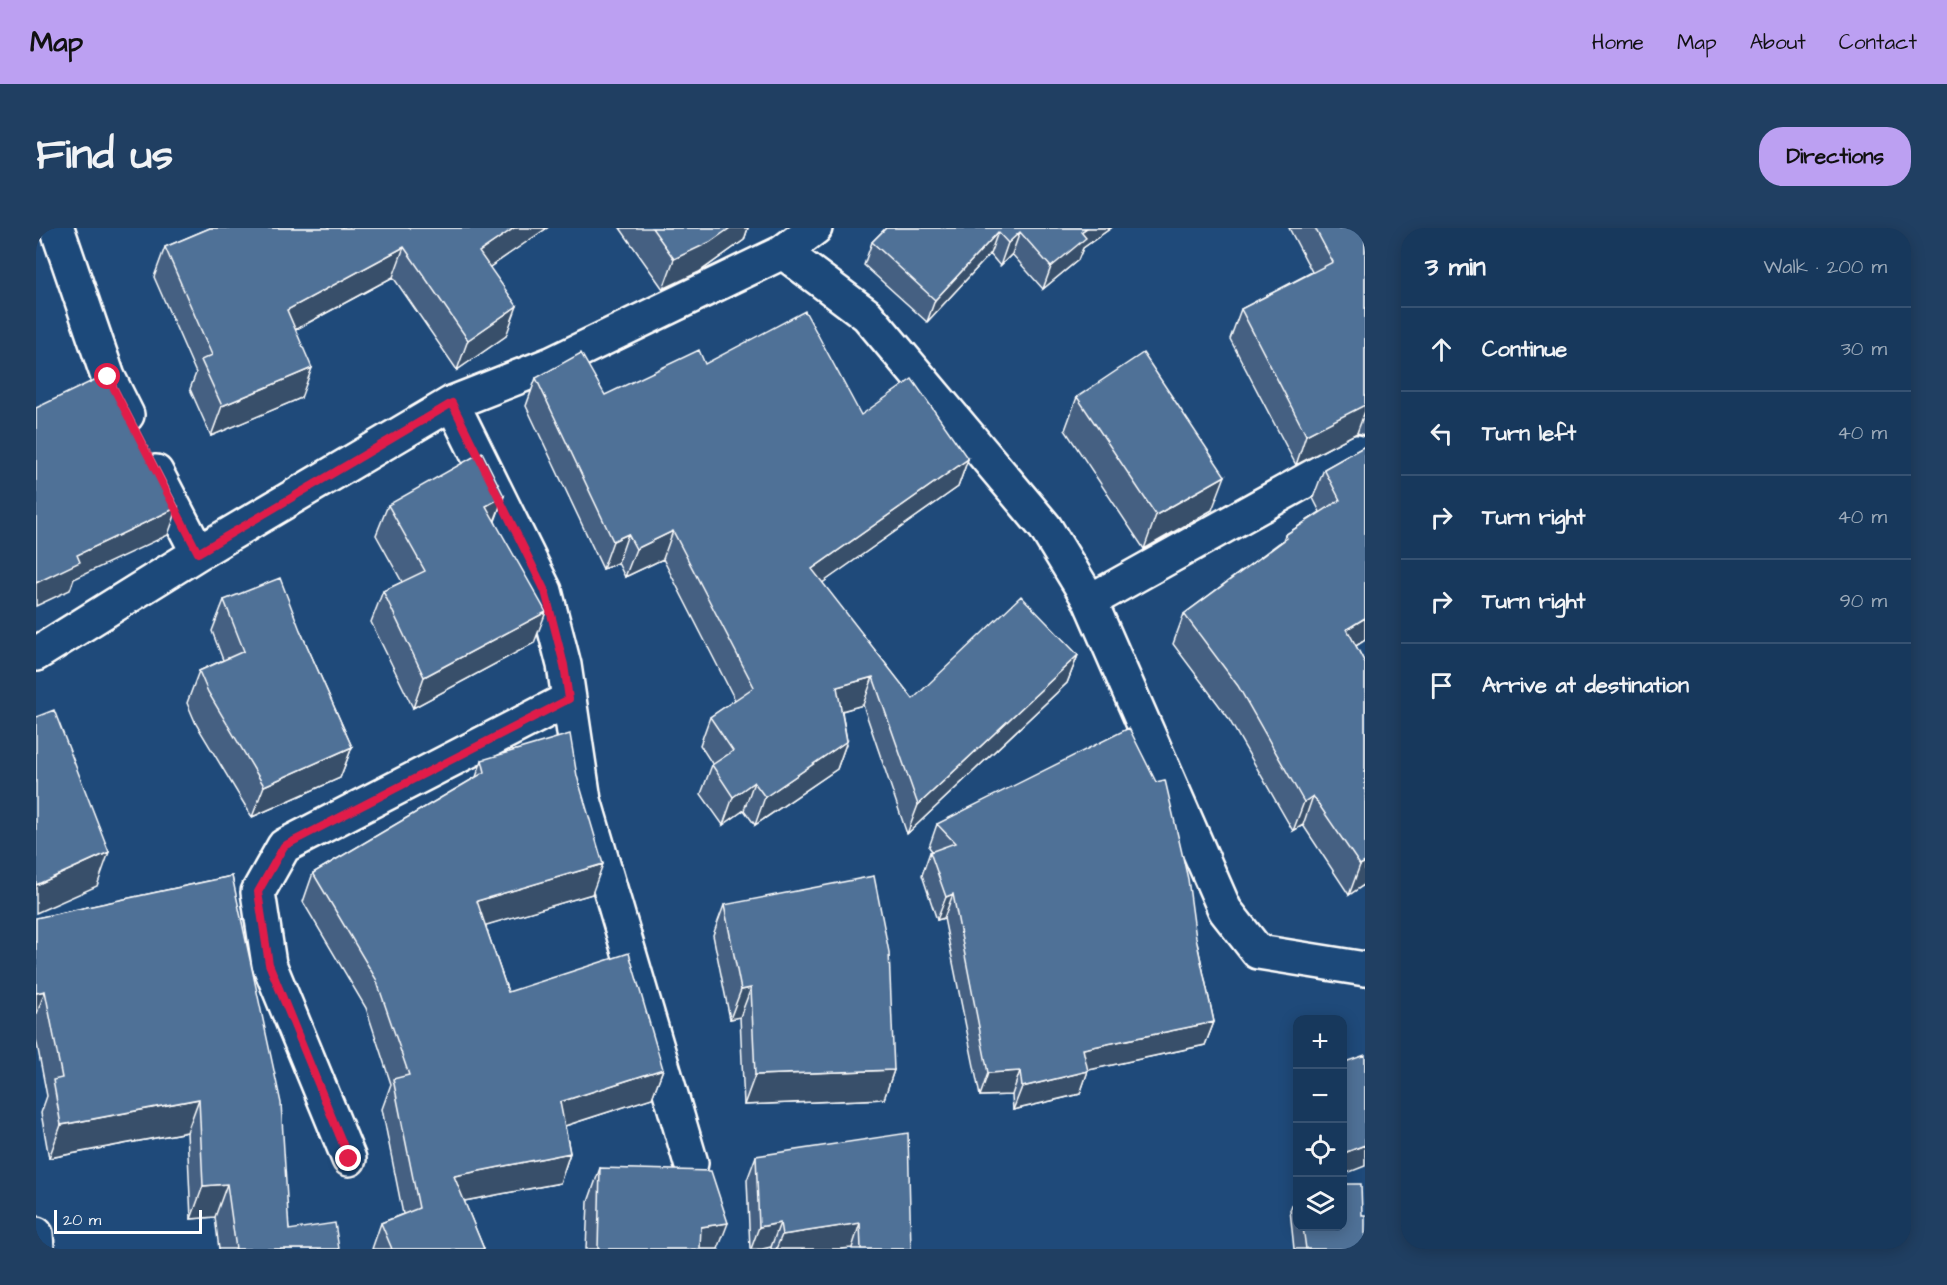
<!DOCTYPE html>
<html lang="en">
<head>
<meta charset="utf-8">
<style>
	body { margin:0; font-family:"Architects Daughter",sans-serif; background:#203f62; color:#f1f3f6 }
	.controls { position:absolute; right:18px; bottom:18px; display:grid; overflow:hidden; border-radius:12px; box-shadow:0 3px 15px #0003 }
	.controls button { width:54px; height:54px; display:grid; place-items:center; padding:0; border:0; border-bottom:2px solid #365272; background:#17385c; color:#f1f3f6; font:30px sans-serif }
	.scale { position:absolute; left:18px; bottom:15px; width:148px; box-sizing:border-box; padding-left:6px; border:3px solid #fff; border-top:0; font-size:16px; line-height:21px; white-space:nowrap; color:#fff; -webkit-text-stroke:4px #1f4a7a; paint-order:stroke }
	.stop { position:absolute; width:18px; height:18px; margin:-14px; border:4px solid #e11d48; border-radius:50%; background:#fff }
	.stop.end { background:#e11d48; border-color:#fff; box-shadow:0 2px 6px #0008 }
	.list { margin:0; padding:0; list-style:none }
	h2 { display:flex; justify-content:space-between; align-items:center; height:78px; margin:0; padding:0 24px; font-size:26px }
	h2 small { font-size:20px; font-weight:400; color:#9eacbb }
	.list li { display:grid; grid-template-columns:39px 1fr auto; gap:18px; align-items:center; box-sizing:border-box; height:84px; padding:0 24px; border-top:2px solid #365272 }
	.list b { display:block; font-size:22px; white-space:nowrap }
	.list em { font-size:20px; font-style:normal; color:#9eacbb }
	.icon { flex:none; width:33px; height:33px; fill:none; stroke:currentColor; stroke-width:2; stroke-linecap:round; stroke-linejoin:round }
	.map { position:relative; flex:none; width:1329px; height:1021px; overflow:hidden; border-radius:24px }
	header { display:flex; align-items:center; gap:36px; box-sizing:border-box; height:84px; padding:0 30px; background:#bca0f2; color:#111 }
	header strong { font-size:28px }
	nav { display:flex; gap:33px; margin-inline-start:auto; font-size:21px }
	.intro { display:flex; align-items:center; justify-content:space-between; box-sizing:border-box; height:144px; padding:0 36px }
	h1 { margin:0; font-size:42px }
	.button { padding:15px 27px; border-radius:24px; background:#bca0f2; color:#111; font-size:21px; font-weight:700 }
	main { display:flex; gap:36px; padding:0 36px }
	aside { flex:1; background:#17385c; border-radius:24px; box-shadow:0 3px 15px #0003 }
	.map>svg:first-child { display:block }
</style>
</head>
<body>
<header>
<strong>Map</strong>
<nav><a>Home</a><a>Map</a><a>About</a><a>Contact</a></nav>
</header>
<div class="intro"><h1>Find us</h1><a class="button">Directions</a></div>
<main>
<div class="map">
<svg width="1329" height="1021" viewBox="0 0 1329 1021">
	<rect width="100%" height="100%" fill="#1f4a7a"/>
	<filter id="ink" filterUnits="userSpaceOnUse"><feTurbulence type="fractalNoise" baseFrequency=".0167" numOctaves="2"/><feDisplacementMap in="SourceGraphic" scale="12" xChannelSelector="R" yChannelSelector="G"/><feConvolveMatrix kernelMatrix="1 2 1 2 8 2 1 2 1" color-interpolation-filters="sRGB"/></filter>
	<g filter="url(#ink)">
		<g fill="none" stroke-linecap="round" stroke-linejoin="round">
			<defs>
				<path id="minor" d="M 21,0 L 72,149 L 91,187
					M 747,24 L 831,87 L 1009,299 L 1054,373 L 1189,682 L 1222,724 L 1329,741
					M 416,175 L 509,363 L 528,437 L 548,572 L 655,935
					M 120,244 L 162,325
					M 1054,373 L 1321,224
					M 0,426 L 162,325 L 416,175 L 515,136 L 747,24 L 779,0
					M 313,931 L 233,736 L 222,664 L 248,618 L 533,471
					M 0,1006 L 1,1021"/>
			</defs>
			<use href="#minor" stroke="#fff" stroke-width="38"/>
			<use href="#minor" stroke="#1f4a7a" stroke-width="33"/>
		</g>
		<path fill="#456182" stroke="#fff" stroke-width="1.5" d="M 174,0 L 511,0 L 453,39 L 470,108 L 421,142 L 357,49 L 259,102 L 265,170 L 175,208 L 154,161 L 160,145 L 118,49 L 129,19 Z
			M 584,0 L 712,0 L 708,12 L 663,44 L 627,61 Z
			M 850,0 L 1075,0 L 1047,20 L 1042,32 L 1007,61 L 976,26 L 964,38 L 954,26 L 891,94 L 828,37 L 836,14 Z
			M 1253,0 L 1329,0 L 1329,207 L 1321,205 L 1260,237 L 1194,111 L 1205,81 L 1276,44 Z
			M 669,136 L 825,187 L 932,231 L 922,259 L 786,355 L 877,471 L 1042,427 L 1031,455 L 871,606 L 827,477 L 806,483 L 811,513 L 801,541 L 719,597 L 708,582 L 687,597 L 665,566 L 676,537 L 677,537 L 664,517 L 674,489 L 699,472 L 627,331 L 589,349 L 582,335 L 567,341 L 490,178 L 500,150 L 569,167 Z
			M 1041,169 L 1176,282 L 1108,321 L 1029,202 Z
			M 1329,218 L 1329,412 L 1320,418 L 1329,435 L 1329,656 L 1313,667 L 1267,597 L 1257,603 L 1191,488 L 1137,416 L 1148,386 L 1247,312 L 1249,307 L 1284,284 L 1277,270 L 1288,241 Z
			M 468,268 L 459,293 L 498,415 L 377,480 L 335,394 L 347,363 L 366,354 L 340,307 L 352,277 Z
			M 188,372 L 264,402 L 316,519 L 304,550 L 216,589 L 160,496 L 151,475 L 163,443 L 187,432 L 176,403 Z
			M 446,532 L 556,666 L 449,697 L 472,764 L 627,841 L 616,870 L 529,898 L 534,925 L 524,955 L 428,973 L 448,1021 L 336,1021 L 345,995 L 367,986 L 346,881 L 355,856 L 330,780 L 267,674 L 277,645 L 440,549 Z
			M 901,596 L 1160,710 L 1178,794 L 1169,817 L 1052,842 L 1044,866 L 977,882 L 976,867 L 944,868 L 908,690 L 901,692 L 886,647 L 894,624 L 896,623 L 893,619 Z
			M 196,648 L 253,1002 L 303,1021 L 183,1021 L 179,989 L 155,991 L 151,904 L 13,930 L 5,885 L 11,868 L 0,811 L 0,690 Z
			M 688,677 L 858,842 L 848,871 L 708,877 L 704,789 L 694,791 L 677,707 Z
			M 720,928 L 875,1021 L 816,1021 L 816,1020 L 805,1021 L 735,1021 L 735,1019 L 726,1021 L 714,1021 L 711,952 Z
			M 564,940 L 682,1021 L 550,1021 L 552,974 Z
			M 1262,962 L 1262,999 L 1306,999 L 1326,987 L 1329,1021 L 1258,1021 L 1254,982 Z"/>
		<path fill="#384f6a" stroke="#fff" stroke-width="1.5" d="M 478,0 L 511,0 L 432,54 L 443,24 Z
			M 694,0 L 712,0 L 708,12 L 663,44 L 627,61 L 638,31 Z
			M 1051,0 L 1075,0 L 1047,20 L 1042,32 L 1007,61 L 1015,39 L 1045,4 Z
			M 962,4 L 954,26 L 891,94 L 899,72 Z
			M 984,4 L 976,26 L 964,38 L 972,15 Z
			M 368,19 L 357,49 L 240,112 L 251,82 Z
			M 481,78 L 470,108 L 421,142 L 432,112 Z
			M 276,140 L 265,170 L 175,208 L 186,178 Z
			M 1329,175 L 1329,183 L 1321,205 L 1260,237 L 1270,207 Z
			M 932,231 L 922,259 L 765,370 L 776,341 Z
			M 1189,248 L 1176,282 L 1108,321 L 1120,287 Z
			M 468,268 L 456,299 L 450,278 Z
			M 142,279 L 132,307 L 38,351 L 34,362 L 0,378 L 0,355 L 41,327 Z
			M 637,303 L 627,331 L 589,349 L 600,321 Z
			M 592,306 L 582,335 L 567,341 L 577,313 Z
			M 510,384 L 498,415 L 377,480 L 388,449 Z
			M 1329,390 L 1329,412 L 1300,431 L 1311,401 Z
			M 1042,427 L 1031,455 L 871,606 L 882,577 Z
			M 837,449 L 827,477 L 791,487 L 801,459 Z
			M 811,513 L 801,541 L 719,597 L 729,569 Z
			M 316,519 L 304,550 L 216,589 L 228,558 Z
			M 718,554 L 708,582 L 687,597 L 697,569 Z
			M 1277,568 L 1267,597 L 1257,603 L 1268,574 Z
			M 73,624 L 61,658 L 0,685 L 0,657 Z
			M 1329,634 L 1329,656 L 1313,667 L 1324,637 Z
			M 567,636 L 556,666 L 430,703 L 441,673 Z
			M 917,666 L 908,690 L 901,692 L 910,669 Z
			M 715,760 L 704,789 L 694,791 L 705,762 Z
			M 9,763 L 0,788 L 0,765 Z
			M 1178,794 L 1169,817 L 1039,845 L 1047,821 Z
			M 627,841 L 616,870 L 513,903 L 524,874 Z
			M 858,842 L 848,871 L 708,877 L 719,847 Z
			M 984,843 L 976,867 L 944,868 L 952,845 Z
			M 1052,843 L 1044,866 L 977,882 L 986,859 Z
			M 163,871 L 151,904 L 13,930 L 25,897 Z
			M 1329,917 L 1329,938 L 1306,947 L 1306,930 L 1308,925 Z
			M 534,925 L 524,955 L 407,977 L 418,948 Z
			M 191,956 L 179,989 L 155,991 L 167,958 Z
			M 692,995 L 682,1021 L 657,1021 L 665,999 Z
			M 744,995 L 735,1019 L 726,1021 L 715,1021 L 723,999 Z
			M 824,995 L 816,1020 L 805,1021 L 740,1021 L 746,1007 Z"/>
		<path fill="#507197" stroke="#fff" stroke-width="1.5" d="M 174,0 L 478,0 L 443,24 L 481,78 L 432,112 L 368,19 L 251,82 L 276,140 L 186,178 L 165,132 L 176,127 L 129,19 Z
			M 616,0 L 694,0 L 674,14 L 638,31 Z
			M 850,0 L 1051,0 L 1045,4 L 1050,10 L 1015,39 L 984,4 L 972,15 L 962,4 L 899,72 L 836,14 Z
			M 1279,0 L 1329,0 L 1329,177 L 1270,207 L 1205,81 L 1297,34 Z
			M 769,83 L 825,187 L 876,151 L 932,231 L 776,341 L 877,471 L 985,368 L 1042,427 L 882,577 L 837,449 L 801,459 L 811,513 L 729,569 L 718,554 L 697,569 L 676,537 L 697,523 L 674,489 L 718,459 L 637,303 L 600,321 L 592,306 L 577,313 L 500,150 L 545,125 L 569,167 L 663,122 L 669,136 Z
			M 1107,125 L 1189,248 L 1120,287 L 1041,169 Z
			M 73,145 L 142,279 L 41,327 L 44,334 L 0,355 L 0,180 Z
			M 1329,218 L 1329,390 L 1311,401 L 1329,435 L 1329,634 L 1324,637 L 1277,568 L 1268,574 L 1202,458 L 1148,386 L 1251,310 L 1249,307 L 1304,272 L 1288,241 Z
			M 446,224 L 468,268 L 450,278 L 510,384 L 388,449 L 347,363 L 389,343 L 352,277 Z
			M 244,350 L 264,402 L 316,519 L 228,558 L 172,464 L 163,443 L 208,423 L 188,372 Z
			M 18,482 L 73,624 L 0,657 L 0,489 Z
			M 1093,500 L 1120,554 L 1129,552 L 1152,651 L 1160,710 L 1178,794 L 1047,821 L 1052,843 L 986,859 L 984,843 L 952,845 L 917,666 L 910,669 L 894,624 L 919,615 L 901,596 Z
			M 534,506 L 541,548 L 567,636 L 441,673 L 472,764 L 593,725 L 627,841 L 524,874 L 534,925 L 418,948 L 448,1021 L 356,1021 L 345,995 L 383,980 L 357,851 L 373,847 L 340,751 L 277,645 L 449,544 L 446,532 Z
			M 196,648 L 245,875 L 253,1002 L 299,995 L 303,1021 L 200,1021 L 191,956 L 167,958 L 163,871 L 25,897 L 17,852 L 26,850 L 9,763 L 0,765 L 0,690 Z
			M 838,648 L 853,724 L 858,842 L 719,847 L 715,760 L 705,762 L 688,677 Z
			M 1329,827 L 1329,917 L 1308,925 L 1306,921 L 1306,835 Z
			M 872,905 L 875,1021 L 825,1021 L 824,995 L 746,1007 L 744,995 L 723,999 L 720,928 Z
			M 564,940 L 675,943 L 692,995 L 665,999 L 664,1021 L 562,1021 Z
			M 1306,956 L 1325,956 L 1326,987 L 1329,987 L 1329,1021 L 1270,1021 L 1267,999 L 1306,999 Z"/>
	</g>
	<g fill="none" stroke-linecap="round" stroke-linejoin="round" filter="url(#ink)">
		<path stroke="#e11d48" stroke-width="8" d="M 72,149 L 162,325 L 416,175 L 509,363 L 528,437 L 533,471 L 248,618 L 222,664 L 233,736 L 313,931"/>
	</g>
</svg>
<div class="controls">
<button>+</button>
<button>−</button>
<button><svg class="icon" aria-label="locate" viewBox="0 0 24 24"><circle cx="12" cy="12" r="6"/><path d="M12 2v4M12 18v4M2 12h4M18 12h4"/></svg></button>
<button><svg class="icon" aria-label="layers" viewBox="0 0 24 24"><path d="M12 4l9 5-9 5-9-5zM3 14l9 5 9-5"/></svg></button>
</div>
<div class="scale">20 m</div>
<div class="stop" style="left:72px;top:149px"></div>
<div class="stop end" style="left:313px;top:931px"></div>
</div>
<aside>
<h2>3 min<small>Walk · 200 m</small></h2>
<ul class="list">
<li><svg class="icon" aria-label="ahead" viewBox="0 0 24 24"><path d="M12 20V5M6 11l6-6 6 6"/></svg><div><b>Continue</b></div><em>30 m</em></li>
<li><svg class="icon" aria-label="left" viewBox="0 0 24 24"><path d="M17 20v-9H6M10 6l-5 5 5 5"/></svg><div><b>Turn left</b></div><em>40 m</em></li>
<li><svg class="icon" aria-label="right" viewBox="0 0 24 24"><path d="M7 20v-9h11M14 6l5 5-5 5"/></svg><div><b>Turn right</b></div><em>40 m</em></li>
<li><svg class="icon" aria-label="right" viewBox="0 0 24 24"><path d="M7 20v-9h11M14 6l5 5-5 5"/></svg><div><b>Turn right</b></div><em>90 m</em></li>
<li><svg class="icon" aria-label="arrive" viewBox="0 0 24 24"><path d="M6 21V4h12l-3 4 3 4H6"/></svg><div><b>Arrive at destination</b></div></li>
</ul>
</aside>
</main>
</body>
</html>
